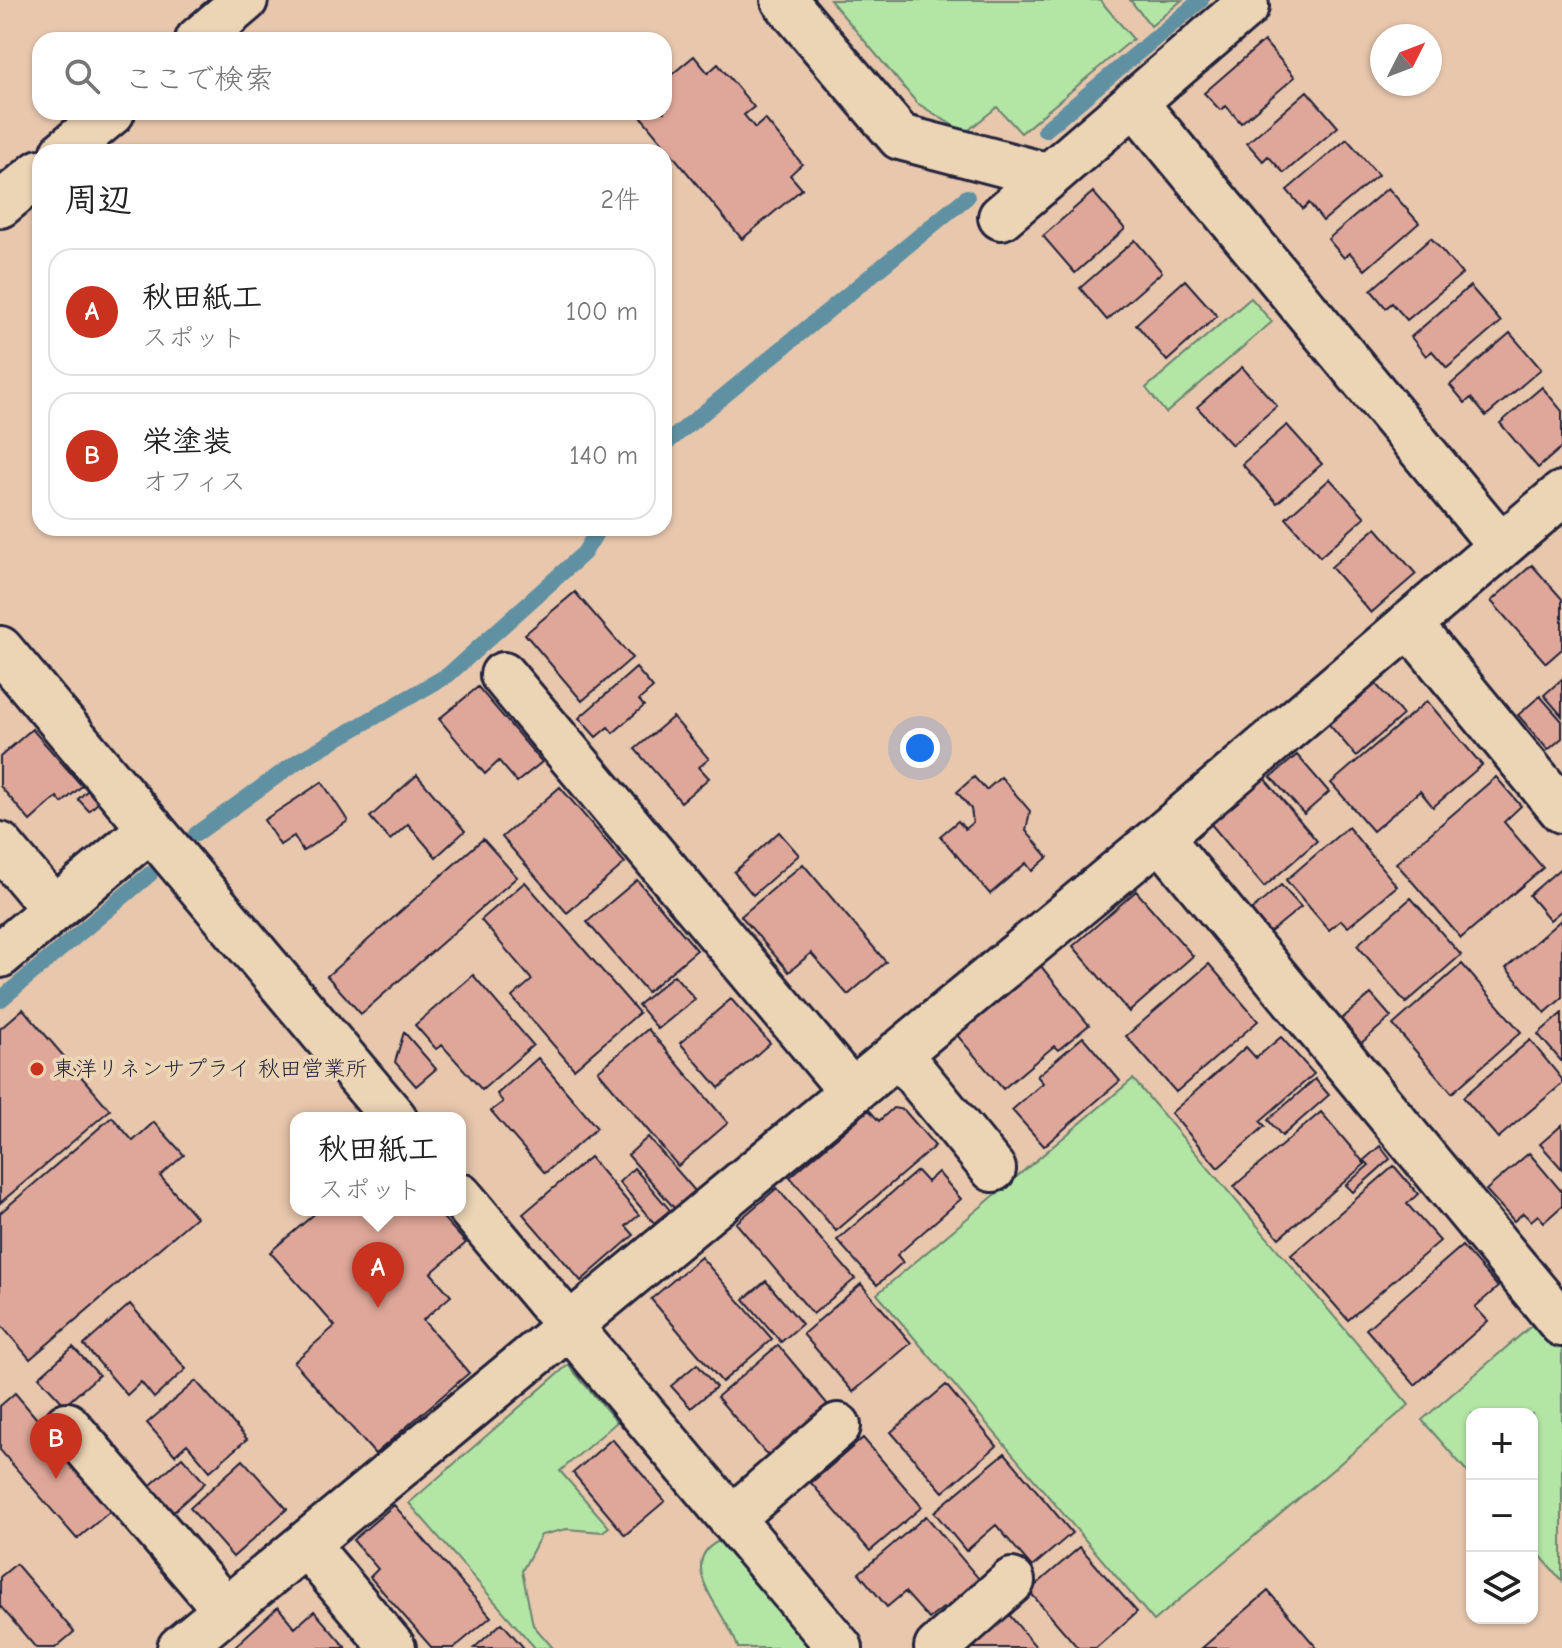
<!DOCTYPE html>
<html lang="ja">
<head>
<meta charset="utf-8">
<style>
	body { margin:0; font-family:"Comic Neue","Klee One",sans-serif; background:#f6f6f6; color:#222 }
	.controls { position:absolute; right:24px; bottom:24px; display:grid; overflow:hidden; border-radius:16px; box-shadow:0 2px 6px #0004 }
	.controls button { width:72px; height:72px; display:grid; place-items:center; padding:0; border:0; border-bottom:2px solid #e0e0e0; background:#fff; color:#222; font:40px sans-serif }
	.compass { position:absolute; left:1370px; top:24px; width:72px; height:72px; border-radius:50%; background:#fff; box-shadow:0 2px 6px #0004; rotate:48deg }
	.you { position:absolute; left:920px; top:748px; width:28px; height:28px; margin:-20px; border:6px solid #fff; border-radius:50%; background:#1a73e8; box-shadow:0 0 0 12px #1a73e833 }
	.badge { display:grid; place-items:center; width:52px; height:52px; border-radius:50%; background:#c8321e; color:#fff; font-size:26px; font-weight:700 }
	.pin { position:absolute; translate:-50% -66px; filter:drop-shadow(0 2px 4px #0008) }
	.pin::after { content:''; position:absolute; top:42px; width:28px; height:24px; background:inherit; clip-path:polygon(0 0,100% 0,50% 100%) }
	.popup { position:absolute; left:290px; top:1112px; width:176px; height:104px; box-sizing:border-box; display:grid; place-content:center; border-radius:16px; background:#fff; filter:drop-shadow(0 2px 6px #0005); font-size:26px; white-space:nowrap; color:#767676 }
	.popup b { font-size:30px; color:#222 }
	.popup::after { content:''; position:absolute; left:50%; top:100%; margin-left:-16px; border:16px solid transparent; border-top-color:#fff }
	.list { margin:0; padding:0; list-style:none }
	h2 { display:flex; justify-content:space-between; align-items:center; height:104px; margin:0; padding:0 32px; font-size:34px }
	h2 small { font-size:26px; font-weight:400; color:#767676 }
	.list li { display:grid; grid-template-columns:52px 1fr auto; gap:24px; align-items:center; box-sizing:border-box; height:128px; margin:0 16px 16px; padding:0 16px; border:2px solid #e0e0e0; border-radius:24px }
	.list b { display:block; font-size:30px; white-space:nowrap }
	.list p { margin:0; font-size:26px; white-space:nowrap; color:#767676 }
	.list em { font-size:26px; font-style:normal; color:#767676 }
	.icon { flex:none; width:44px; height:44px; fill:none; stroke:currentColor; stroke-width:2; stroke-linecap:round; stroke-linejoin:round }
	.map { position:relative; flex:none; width:1562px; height:1648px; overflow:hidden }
	.search { position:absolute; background:#fff; box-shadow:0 2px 6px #0004; left:32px; top:32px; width:640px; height:88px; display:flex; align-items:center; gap:20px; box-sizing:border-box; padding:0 28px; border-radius:24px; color:#767676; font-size:30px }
	.panel { position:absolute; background:#fff; box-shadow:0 2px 6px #0004; left:32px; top:144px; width:640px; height:392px; border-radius:24px }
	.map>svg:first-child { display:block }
</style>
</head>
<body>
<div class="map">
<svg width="1562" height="1648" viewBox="0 0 1562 1648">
	<rect width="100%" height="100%" fill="#e8c7ad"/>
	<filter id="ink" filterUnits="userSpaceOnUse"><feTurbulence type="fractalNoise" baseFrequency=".0125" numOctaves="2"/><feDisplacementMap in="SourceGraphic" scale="16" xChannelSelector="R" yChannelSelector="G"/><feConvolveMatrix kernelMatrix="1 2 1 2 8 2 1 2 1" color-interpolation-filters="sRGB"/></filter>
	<g filter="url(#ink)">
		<path fill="#b3e5a5" stroke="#6a8470" stroke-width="2" d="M 830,0 L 1100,0 L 1133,39 L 1021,133 L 997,107 L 965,133 L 917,103 Z
			M 1130,0 L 1182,0 L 1151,26 Z
			M 1251,298 L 1272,322 L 1166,413 L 1146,388 Z
			M 1133,1079 L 1409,1405 L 1154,1621 L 877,1294 Z
			M 1538,1320 L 1562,1348 L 1562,1581 L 1532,1546 L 1532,1414 L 1472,1414 L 1472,1477 L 1422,1420 Z
			M 568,1365 L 617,1422 L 560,1471 L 609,1527 L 602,1532 L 567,1529 L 541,1535 L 522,1571 L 533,1625 L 553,1648 L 535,1648 L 409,1503 Z
			M 717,1542 L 724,1542 L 816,1648 L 738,1648 C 730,1617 674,1565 717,1542 Z"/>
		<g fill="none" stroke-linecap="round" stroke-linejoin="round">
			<path stroke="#6191a2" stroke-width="16" d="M 1045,130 L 1201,0
				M 664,445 L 967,197
				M 196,834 L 298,761 L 448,675 L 584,553 L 599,528
				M 0,1000 L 150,874"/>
		</g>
		<path fill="#dfa799" stroke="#22223b" stroke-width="2" d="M 1264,41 L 1295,77 L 1241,123 L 1226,106 L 1220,110 L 1204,93 Z
			M 694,56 L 708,73 L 718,64 L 754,107 L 744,115 L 755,128 L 765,119 L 802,164 L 790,175 L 802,189 L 742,239 L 637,112 L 664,112 L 664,81 Z
			M 1307,91 L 1338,127 L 1284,173 L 1268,156 L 1263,161 L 1247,143 Z
			M 1347,139 L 1378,175 L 1323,221 L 1309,203 L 1303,209 L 1287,190 Z
			M 1388,188 L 1419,223 L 1365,270 L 1350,253 L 1344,258 L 1328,239 Z
			M 1093,192 L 1125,229 L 1075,273 L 1043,236 Z
			M 1431,238 L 1462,274 L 1407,320 L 1392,303 L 1386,308 L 1371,290 Z
			M 1135,240 L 1162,272 L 1107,320 L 1080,288 Z
			M 1185,280 L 1217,316 L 1167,361 L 1136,324 Z
			M 1470,286 L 1501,322 L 1447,368 L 1432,351 L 1426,356 L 1411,337 Z
			M 1510,333 L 1541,369 L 1486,416 L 1471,398 L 1465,403 L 1450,385 Z
			M 1242,367 L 1277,406 L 1232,445 L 1197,407 Z
			M 1542,387 L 1562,411 L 1562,447 L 1538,468 L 1500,423 Z
			M 1287,425 L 1322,464 L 1277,503 L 1242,464 Z
			M 1330,479 L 1365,517 L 1320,557 L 1286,518 Z
			M 1376,528 L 1416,574 L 1371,613 L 1331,567 Z
			M 1532,565 L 1562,599 L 1562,649 L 1546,663 L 1491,601 Z
			M 575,592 L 632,658 L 582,701 L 525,634 Z
			M 636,668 L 653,688 L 639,700 L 644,706 L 613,733 L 608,727 L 596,737 L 579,718 Z
			M 1562,679 L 1562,716 L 1544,695 Z
			M 1374,682 L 1403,715 L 1356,756 L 1327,722 Z
			M 478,687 L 542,762 L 517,782 L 499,761 L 485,774 L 439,719 Z
			M 1540,696 L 1562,721 L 1562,738 L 1548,750 L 1518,715 Z
			M 1427,701 L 1482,765 L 1433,807 L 1420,791 L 1373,831 L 1331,783 Z
			M 673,717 L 709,759 L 699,767 L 709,778 L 681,802 L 635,749 Z
			M 32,729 L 82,786 L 62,803 L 57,797 L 30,821 L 0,786 L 0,757 Z
			M 1297,755 L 1329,792 L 1304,814 L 1271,777 Z
			M 417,775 L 465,831 L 436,857 L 408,824 L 390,840 L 370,817 Z
			M 974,777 L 986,790 L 1001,777 L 1030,811 L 1026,831 L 1048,857 L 1032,871 L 1026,863 L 990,894 L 940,836 L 958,821 L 965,829 L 973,822 L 971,809 L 957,792 Z
			M 1496,777 L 1521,806 L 1504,822 L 1543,868 L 1461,938 L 1396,863 Z
			M 1264,778 L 1317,841 L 1264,887 L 1210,823 Z
			M 322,782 L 348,821 L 303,851 L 294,836 L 280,845 L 264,820 Z
			M 560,787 L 625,863 L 567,913 L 502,837 Z
			M 88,790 L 99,802 L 89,811 L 78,799 Z
			M 1348,827 L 1397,886 L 1348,927 L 1341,920 L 1329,930 L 1286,880 Z
			M 779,832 L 799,855 L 753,895 L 734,872 Z
			M 483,839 L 517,877 L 361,1014 L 327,976 Z
			M 803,864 L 886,962 L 848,995 L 811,953 L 789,972 L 741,916 Z
			M 1562,867 L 1562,910 L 1550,920 L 1529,895 Z
			M 637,880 L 697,950 L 647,992 L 587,922 Z
			M 525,882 L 639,1013 L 574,1069 L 512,997 L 532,980 L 481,920 Z
			M 1281,885 L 1301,907 L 1263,938 L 1245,916 Z
			M 1136,891 L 1193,956 L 1129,1012 L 1073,946 Z
			M 1411,898 L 1461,955 L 1406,1003 L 1357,945 Z
			M 1562,919 L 1562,998 L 1545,1013 L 1506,968 Z
			M 1209,964 L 1258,1021 L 1176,1092 L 1126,1036 Z
			M 1462,964 L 1521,1032 L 1452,1093 L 1393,1025 Z
			M 1040,965 L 1089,1025 L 1058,1050 L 1054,1046 L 1003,1089 L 956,1034 Z
			M 473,975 L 533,1045 L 482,1090 L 442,1045 L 436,1049 L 415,1025 Z
			M 674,975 L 695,999 L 658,1029 L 638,1005 Z
			M 1371,994 L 1391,1017 L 1359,1045 L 1338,1022 Z
			M 731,999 L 770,1043 L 719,1088 L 680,1043 Z
			M 23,1009 L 110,1110 L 0,1203 L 0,1029 Z
			M 1562,1013 L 1562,1062 L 1538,1034 Z
			M 648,1029 L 728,1123 L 678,1166 L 598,1071 Z
			M 404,1032 L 436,1069 L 416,1086 L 395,1062 Z
			M 1083,1037 L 1120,1081 L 1044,1146 L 1012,1110 L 1043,1083 L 1037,1076 Z
			M 1281,1037 L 1314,1074 L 1260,1121 L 1265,1126 L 1218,1168 L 1171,1113 L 1246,1047 L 1256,1058 Z
			M 1530,1040 L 1562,1079 L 1562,1084 L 1498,1138 L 1463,1097 Z
			M 538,1058 L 597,1128 L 545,1173 L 491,1111 L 503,1102 L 497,1094 Z
			M 1315,1079 L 1329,1095 L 1282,1136 L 1268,1120 Z
			M 893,1108 L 904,1110 L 935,1146 L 836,1231 L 790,1177 L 869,1110 L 879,1121 Z
			M 1321,1112 L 1365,1164 L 1279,1238 L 1234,1186 Z
			M 112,1117 L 133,1141 L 154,1122 L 184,1155 L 160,1176 L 196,1217 L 30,1359 L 0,1324 L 0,1213 Z
			M 1562,1125 L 1562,1169 L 1540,1144 Z
			M 648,1137 L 696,1192 L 675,1209 L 628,1155 Z
			M 1380,1146 L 1390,1159 L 1353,1192 L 1346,1185 L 1369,1165 L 1364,1160 Z
			M 1529,1153 L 1562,1192 L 1562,1206 L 1544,1222 L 1538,1215 L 1531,1221 L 1523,1213 L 1514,1221 L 1486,1190 Z
			M 590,1157 L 639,1215 L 626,1226 L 634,1235 L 581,1281 L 523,1214 Z
			M 1394,1166 L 1418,1194 L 1407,1204 L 1440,1241 L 1348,1320 L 1291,1255 Z
			M 634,1168 L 670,1210 L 654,1223 L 619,1182 Z
			M 917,1171 L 927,1182 L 938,1172 L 961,1199 L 897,1255 L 903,1262 L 877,1285 L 837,1240 Z
			M 777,1188 L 855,1279 L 813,1314 L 736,1223 Z
			M 319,1210 L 436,1210 L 466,1243 L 431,1273 L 451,1296 L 423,1320 L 469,1373 L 375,1454 L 294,1362 L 335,1326 L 270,1252 Z
			M 1462,1246 L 1498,1287 L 1475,1307 L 1488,1321 L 1415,1385 L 1366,1329 Z
			M 701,1257 L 772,1339 L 722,1382 L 651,1299 Z
			M 766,1281 L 802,1324 L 781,1342 L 744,1299 Z
			M 861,1284 L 911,1343 L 853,1392 L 803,1334 Z
			M 130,1304 L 186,1369 L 154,1398 L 141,1382 L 127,1395 L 84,1345 Z
			M 778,1345 L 834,1412 L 774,1463 L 717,1397 Z
			M 73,1347 L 99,1375 L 65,1405 L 39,1377 Z
			M 697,1364 L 716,1387 L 691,1408 L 671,1386 Z
			M 196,1381 L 247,1439 L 210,1471 L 187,1444 L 175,1455 L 147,1423 Z
			M 946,1385 L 997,1446 L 943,1492 L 891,1432 Z
			M 15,1393 L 113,1509 L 77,1539 L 0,1450 L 0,1406 Z
			M 863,1438 L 922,1507 L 870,1551 L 811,1483 Z
			M 612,1439 L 665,1501 L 625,1535 L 573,1473 Z
			M 1005,1453 L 1072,1533 L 1032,1567 L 996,1525 L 966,1551 L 934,1512 Z
			M 182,1457 L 205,1483 L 166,1518 L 143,1492 Z
			M 243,1460 L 287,1509 L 233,1557 L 190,1508 Z
			M 394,1505 L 491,1617 L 454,1648 L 432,1648 L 370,1577 L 378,1569 L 353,1540 Z
			M 926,1516 L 985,1586 L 950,1615 L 943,1608 L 929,1619 L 905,1592 L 887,1607 L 859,1573 Z
			M 1080,1547 L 1137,1612 L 1096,1648 L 1078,1648 L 1029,1591 Z
			M 16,1564 L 74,1632 L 55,1648 L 36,1648 L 0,1606 L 0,1577 Z
			M 1268,1591 L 1317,1648 L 1202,1648 Z
			M 278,1607 L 295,1628 L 314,1611 L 346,1648 L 233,1648 Z
			M 1006,1611 L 1037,1648 L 963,1648 Z
			M 502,1623 L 524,1648 L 474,1648 Z"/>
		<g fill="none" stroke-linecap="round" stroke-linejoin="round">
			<defs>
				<path id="street" d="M 784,0 L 900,137 L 1049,176 L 1246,6
					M 198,40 L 245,0
					M 1134,102 L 1501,546
					M 64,152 L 112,112
					M 0,205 L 40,172
					M 1001,217 L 1049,176
					M 1409,624 L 1562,810
					M 0,649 L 394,1118
					M 503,675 L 851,1091
					M 1160,837 L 1562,1324
					M 0,845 L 54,909
					M 0,955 L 151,828
					M 898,1053 L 993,1169
					M 460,1196 L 840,1648
					M 67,1425 L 226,1610
					M 731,1519 L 838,1426
					M 306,1544 L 393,1648
					M 180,1648 L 1160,837 L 1562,494
					M 937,1648 L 1012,1581"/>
			</defs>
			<use href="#street" stroke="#22223b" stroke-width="50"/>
			<use href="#street" stroke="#ecd5b5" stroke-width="44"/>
		</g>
	</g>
	<circle fill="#c8321e" stroke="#ecd5b5" stroke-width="3" cx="37" cy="1069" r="8"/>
	<g text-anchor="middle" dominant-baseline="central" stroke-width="8" stroke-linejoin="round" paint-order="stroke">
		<g font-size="22" fill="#22223b" stroke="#ecd5b5" text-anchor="start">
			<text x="53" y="1069">東洋リネンサプライ 秋田営業所</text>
		</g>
	</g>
</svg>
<div class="controls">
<button>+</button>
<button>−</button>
<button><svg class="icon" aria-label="layers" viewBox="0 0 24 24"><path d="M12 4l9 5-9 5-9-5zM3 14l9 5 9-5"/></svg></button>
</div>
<svg class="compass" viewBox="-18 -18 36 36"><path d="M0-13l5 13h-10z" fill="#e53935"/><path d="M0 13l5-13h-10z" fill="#767676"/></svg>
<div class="you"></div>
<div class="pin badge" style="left:378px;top:1308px">A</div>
<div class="popup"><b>秋田紙工</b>スポット</div>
<div class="pin badge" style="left:56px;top:1479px">B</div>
<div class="search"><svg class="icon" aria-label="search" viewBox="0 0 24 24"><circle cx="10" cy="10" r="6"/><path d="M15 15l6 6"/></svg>ここで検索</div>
<section class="panel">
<h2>周辺<small>2件</small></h2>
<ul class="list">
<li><span class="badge">A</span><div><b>秋田紙工</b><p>スポット</p></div><em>100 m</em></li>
<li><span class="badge">B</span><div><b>栄塗装</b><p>オフィス</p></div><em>140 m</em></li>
</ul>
</section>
</div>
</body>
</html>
